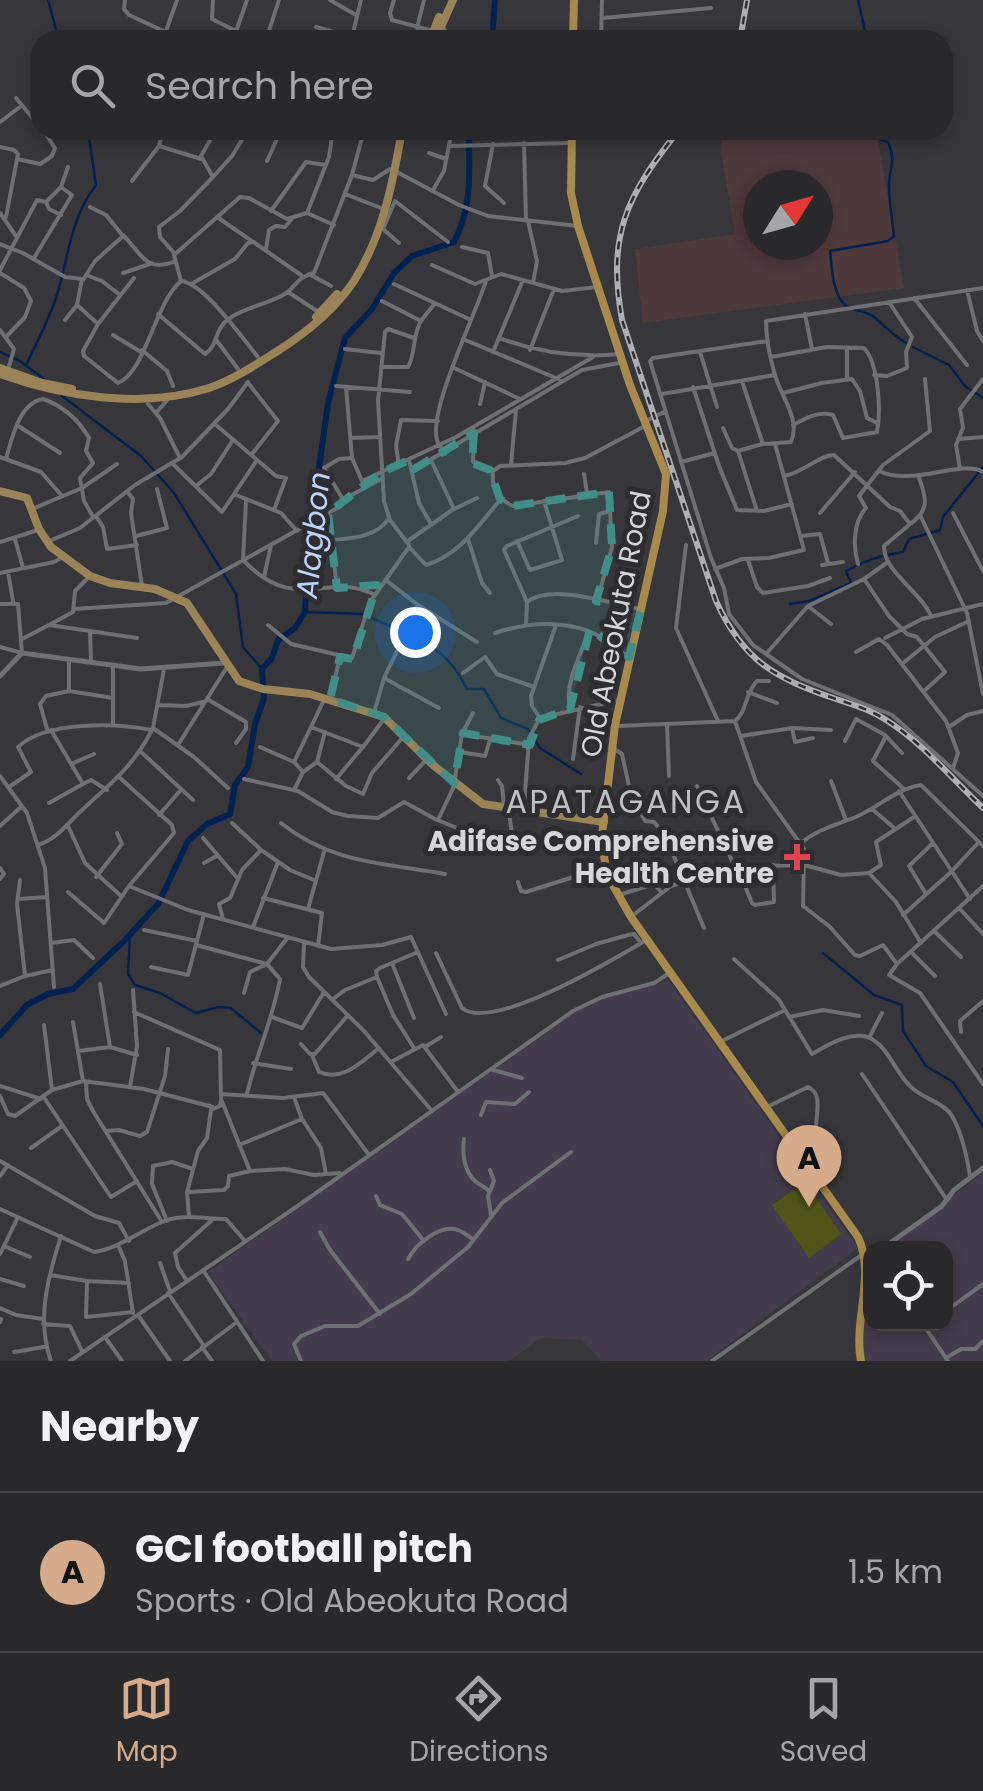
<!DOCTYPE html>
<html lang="en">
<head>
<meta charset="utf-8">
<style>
	body { margin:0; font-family:Poppins,sans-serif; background:#313134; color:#f1f3f6 }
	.controls { position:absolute; right:30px; bottom:30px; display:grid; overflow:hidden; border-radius:20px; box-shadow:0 5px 15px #0003 }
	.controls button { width:90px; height:90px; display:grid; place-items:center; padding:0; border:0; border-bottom:2px solid #454548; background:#29292c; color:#f1f3f6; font:50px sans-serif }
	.compass { position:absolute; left:743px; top:170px; width:90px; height:90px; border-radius:50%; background:#29292c; box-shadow:0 5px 15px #0003; rotate:53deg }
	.you { position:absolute; left:415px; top:632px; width:35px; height:35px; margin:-25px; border:8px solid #fff; border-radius:50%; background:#1a73e8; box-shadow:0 0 0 15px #1a73e833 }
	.badge { display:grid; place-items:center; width:65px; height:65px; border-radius:50%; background:#d6ab8b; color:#111; font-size:32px; font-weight:700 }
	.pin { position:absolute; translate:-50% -82px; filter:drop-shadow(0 2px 5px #0008) }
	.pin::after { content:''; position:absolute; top:52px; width:35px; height:30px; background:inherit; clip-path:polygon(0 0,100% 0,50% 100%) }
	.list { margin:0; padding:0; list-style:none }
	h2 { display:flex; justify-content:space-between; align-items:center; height:130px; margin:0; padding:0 40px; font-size:42px }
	h2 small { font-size:32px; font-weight:400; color:#a5a6a9 }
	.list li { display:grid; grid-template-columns:65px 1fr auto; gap:30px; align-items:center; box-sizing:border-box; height:160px; padding:0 40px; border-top:2px solid #454548 }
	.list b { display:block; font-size:38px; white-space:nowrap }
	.list p { margin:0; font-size:32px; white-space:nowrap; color:#a5a6a9 }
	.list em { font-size:32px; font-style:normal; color:#a5a6a9 }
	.icon { flex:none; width:55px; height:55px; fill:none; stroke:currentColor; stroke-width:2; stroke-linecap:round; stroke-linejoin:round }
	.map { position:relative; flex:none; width:983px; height:1361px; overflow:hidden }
	.search { position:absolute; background:#29292c; box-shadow:0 5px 15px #0003; left:30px; right:30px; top:30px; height:110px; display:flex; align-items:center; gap:25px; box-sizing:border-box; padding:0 35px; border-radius:30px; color:#a5a6a9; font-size:38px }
	.sheet { height:290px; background:#29292c }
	nav { display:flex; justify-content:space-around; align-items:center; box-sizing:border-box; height:140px; border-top:2px solid #454548; background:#29292c; font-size:28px; color:#a5a6a9 }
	nav a { display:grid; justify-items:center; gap:5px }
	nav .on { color:#d6ab8b }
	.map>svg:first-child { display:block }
</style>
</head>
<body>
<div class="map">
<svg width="983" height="1361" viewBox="0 0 983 1361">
	<rect width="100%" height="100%" fill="#37373b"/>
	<path fill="#4e393b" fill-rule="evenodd" d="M 725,130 L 876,130 L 904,288 L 643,323 L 635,249 L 735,234 L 720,146 ZM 758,185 L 818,185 L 818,245 L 758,245 Z"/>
	<path fill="#443b4c" d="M 669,981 L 858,1248 L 706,1361 L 601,1361 L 582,1340 L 542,1338 L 509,1361 L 272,1361 L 208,1272 L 584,1006 L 614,994 Z
		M 983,1173 L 983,1361 L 864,1361 L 861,1353 L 868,1262 L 870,1260 L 870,1324 L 946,1324 L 946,1248 L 885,1248 Z"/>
	<path fill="#535518" d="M 805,1182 L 841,1234 L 809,1258 L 772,1205 Z"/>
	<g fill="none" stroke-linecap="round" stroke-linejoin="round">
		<path stroke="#022150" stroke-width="2.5" d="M 48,0 L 59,40
			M 858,0 L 867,40
			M 891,130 L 880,135 L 879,139 L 888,142 C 897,164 889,166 889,184 C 889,201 892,219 894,236 L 888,241 L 830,251 C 832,267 832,293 845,305 C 854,312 866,310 874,317 C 886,327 892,335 906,343
			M 913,347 L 949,365 L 965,386 L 983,398
			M 0,352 L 20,361 L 45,380
			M 26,365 C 37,343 48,321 56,298 C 69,258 69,220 96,185 L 88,130
			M 62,396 L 141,456 L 174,493 L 236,594 L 243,647 L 262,669
			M 790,604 L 809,601 L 851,583 L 846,571 C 865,560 882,555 903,552 L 909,539 L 940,530 L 943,517 L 983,467
			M 305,612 L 364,614
			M 367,616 L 397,629
			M 401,631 C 433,644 451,657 467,689 L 484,689 L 501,718 L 528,729 L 540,748 L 581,774
			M 130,934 L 128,974 L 135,985 L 160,993 L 196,1013 L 218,1007 L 231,1008 L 261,1033
			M 823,953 L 874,995 L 902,1005 L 903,1031 L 926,1066 L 953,1082 L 983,1126"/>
		<path stroke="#022150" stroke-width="6" d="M 492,40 L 495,0
			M 469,142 L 469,130
			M 0,1035 L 27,1005 L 48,994 L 73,989 L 124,941 L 158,904 L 188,841 L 207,824 L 230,814 L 235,785 L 248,767 L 255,724 L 264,698 L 262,669 L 272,658 L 278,640 L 295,628 L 305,612 L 308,548 L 328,403 L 345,338 L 372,309 L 394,273 L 412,256 L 454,242 C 470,212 470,181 469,146"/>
		<path stroke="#6f7074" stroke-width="4" d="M 125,0 L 124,9 L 129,15 L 183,40
			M 213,0 L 212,19 L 236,31
			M 330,0 L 356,15
			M 394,0 L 390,13 L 392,20 L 433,31
			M 603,18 L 711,8
			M 316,27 L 352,37 L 361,0
			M 443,27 L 449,36 L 486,40
			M 417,28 L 424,0
			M 166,31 L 177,0
			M 602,39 L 633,35
			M 233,40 L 247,0
			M 266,40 L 279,0
			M 601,40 L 602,0
			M 729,40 L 741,36
			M 16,98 L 40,127
			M 0,122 L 20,107
			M 216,130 L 201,156 L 213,177 L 232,156 L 248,130
			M 524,143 L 526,221
			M 493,144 L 485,186 L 504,203
			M 159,146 L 201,159
			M 449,146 L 569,143
			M 0,147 L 14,150 L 18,154 L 6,217
			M 429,153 L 446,159
			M 17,159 L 40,164 L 52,156 L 55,148 L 43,130
			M 267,161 L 281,130
			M 395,171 L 459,205 L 488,216 L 578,226
			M 352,175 L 373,180 L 390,169
			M 132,181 L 159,146 L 163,130
			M 433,190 L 444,171 L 452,130
			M 345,194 L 381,208
			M 46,202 L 49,209 L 61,215
			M 271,211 L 306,162 L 326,165
			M 0,213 L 16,236
			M 307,213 L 334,225
			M 217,217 L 301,275
			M 528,221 L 537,261 L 533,283
			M 123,235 C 140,252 146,273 173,262
			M 399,243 L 383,229 L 395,201 L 448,242
			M 0,244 L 23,253 L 65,277 L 82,279 L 77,305 L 98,324
			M 462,247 L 488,253 L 492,276
			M 266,249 L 269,230 L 276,226 L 285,227 L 291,220
			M 175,254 L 160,237 L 159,227 L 180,211 L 213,177
			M 34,258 L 72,195 L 61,187 L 68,167
			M 432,265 L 475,284 L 501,274 L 562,291 L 597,287
			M 0,270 L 37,200 L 46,202 L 61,187
			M 0,273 L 24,288 L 31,301 L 25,317 L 6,337
			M 123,273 L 150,264
			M 309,274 L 331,286
			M 86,275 L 102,281 L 120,295
			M 134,278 L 98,324 L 83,351 L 84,356 L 118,383 C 146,372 154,304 181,281
			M 83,280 L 95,261 L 123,236 L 106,215 L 90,207
			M 193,283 L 235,259 L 248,243 L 254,242
			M 394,284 L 471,320
			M 967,290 L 977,331 L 983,341
			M 288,292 L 317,311
			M 914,298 L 967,365
			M 382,301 L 421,321 L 435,303
			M 158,314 L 205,354 C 218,345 214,333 225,322 C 240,308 266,305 283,295 C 299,286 293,279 314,273 L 352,175 L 364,130
			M 805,314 L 812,349
			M 65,320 L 77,305
			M 0,330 L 14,349 L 8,370
			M 113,335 L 141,352
			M 499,338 C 539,353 577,358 620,354
			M 463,339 L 563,381
			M 217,341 L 238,369
			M 768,341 L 653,358 L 650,361 L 711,558 L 724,588 L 729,614 L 753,645 L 802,679 L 892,715 L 983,796
			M 847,348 L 847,378
			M 345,349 L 380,353
			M 142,350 L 167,371 L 173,386
			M 530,350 L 554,289
			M 493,352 L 523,280
			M 700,352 L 717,407
			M 258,357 C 242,338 204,283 181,281 L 174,255 L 240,197 L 249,198 L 287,219 L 307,213 L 329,157 L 333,130
			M 771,357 L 827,347 L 864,348 C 879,364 881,412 877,432 L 843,438 L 833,415 C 818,411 806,418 793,425
			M 381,367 L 408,367 C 416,353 412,336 421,321
			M 452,367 L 520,399
			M 874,375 L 887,376 L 907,368 L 906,352 L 912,337 L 889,302
			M 742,381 L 763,444 L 791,442 C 801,419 781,397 775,375 C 770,358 766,337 766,321 L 983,288
			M 249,384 L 278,421 L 252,454
			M 336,386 L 410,392
			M 346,387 L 352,458 L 362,481 L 456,437 L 593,357
			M 693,387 L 719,466 L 737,510 L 764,511 L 792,504
			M 783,393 L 822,383 L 852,379 L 860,391 L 867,418 L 877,423
			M 662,394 L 775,375
			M 148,404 L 160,418 L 180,458
			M 480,404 L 485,382
			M 156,413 L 169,398
			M 646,421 L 664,412
			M 17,425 L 60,453
			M 216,425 L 276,476 L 286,478 L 274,510
			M 723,428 L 732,448 L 738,451 L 757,511
			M 474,433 L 473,462 L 490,471
			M 350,438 L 380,437
			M 958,439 L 983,437
			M 738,451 L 762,444
			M 445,454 C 443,449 438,445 437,440 C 428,411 476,313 486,281
			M 0,457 L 41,472 L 62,496
			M 6,459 C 12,438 19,403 43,399 C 63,406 78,419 89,438 L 86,451 L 93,463 L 80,478 L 84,501 L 92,515
			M 409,460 L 419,503 L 431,524
			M 431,460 L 454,509
			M 681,462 L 715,453
			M 173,464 L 222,512 L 257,460
			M 511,465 L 516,410
			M 399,466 L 396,446 L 401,420 L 438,421
			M 960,469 L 956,445 L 963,428 L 960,409 L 983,379
			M 413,470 L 582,370 L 619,363
			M 879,471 C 911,487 962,459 983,472
			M 584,474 L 587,493
			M 784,476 C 803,473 819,455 834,455 L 890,507 L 900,511 L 910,524 C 931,510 926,496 918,475
			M 196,486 L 211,474 L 233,440
			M 127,491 L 133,499 L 131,513 L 142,586
			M 236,495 L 281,513 L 297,531
			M 246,501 L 243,560 C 297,616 326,570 375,595
			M 344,501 L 324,468 L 339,459 L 352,458
			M 32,509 L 82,488 L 117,464
			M 328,513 L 337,588
			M 820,513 L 855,472
			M 953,513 L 983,571
			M 96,516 L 103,527 L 107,549 L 137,545
			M 921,517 L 967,613 L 983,694
			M 909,525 L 884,546 C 883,571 921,592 931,616
			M 136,536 L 167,528 L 157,489
			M 801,536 L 820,534 L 828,563
			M 15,539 L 23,568
			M 468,539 L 482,583 L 490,593
			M 332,540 C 353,538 377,537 389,518
			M 517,541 L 530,570 L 562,560 L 544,501
			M 0,542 L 38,530
			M 47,542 L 80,528 L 135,485 L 182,457 L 228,409 L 248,382
			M 596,543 L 599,514 L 610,511
			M 409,545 L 390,520 L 384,501 L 378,401 L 385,332 L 388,329 L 414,338
			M 686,545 L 676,628 L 718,721
			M 410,548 L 426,565 C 460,555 478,525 501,499
			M 748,560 L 757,587 L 763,593 L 808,586 L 830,578
			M 858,564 C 853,547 853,522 866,508 L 859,496 L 883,465 L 930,431 L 925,379
			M 822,565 L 843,562
			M 715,569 L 742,559 L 769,558 L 804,550 L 775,444
			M 8,572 L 13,601
			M 0,573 L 54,562 L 63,557
			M 264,577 L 271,545
			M 864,579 L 889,616 L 907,634 L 917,637 L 945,672 L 924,691
			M 387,581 L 418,605 L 477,642
			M 597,601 L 612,547 L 609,492 L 513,506 C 498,499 491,488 493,471 L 500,466 L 565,463 L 585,458 L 647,425
			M 527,602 C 551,583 610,603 639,609
			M 0,604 L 18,604 L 22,653 L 0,647
			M 808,606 L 831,624
			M 74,609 L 166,603 L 328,513 L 341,506 L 346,498 L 383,478
			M 49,625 L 73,612 L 75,591 L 90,576
			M 268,625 L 291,644 L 352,658 L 370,602 L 409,547 L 408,541 L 452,510 L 477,498
			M 526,625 L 527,602 L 504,550 L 507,546 L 578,516
			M 90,631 L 91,661
			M 495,633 C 525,623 558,620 589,631 C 604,637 615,649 629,657
			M 885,638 L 922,619 L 983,604
			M 22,639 L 49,625 L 137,638
			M 856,652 L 879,639 L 887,645 L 946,721 L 958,753 L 953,768
			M 766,654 L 808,606 L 864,579 L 888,562
			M 69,661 L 69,691
			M 902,664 L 935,637 L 969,621
			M 113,665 L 113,725
			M 463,673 L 485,657 L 497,674 L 534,687
			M 384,678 L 439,708
			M 748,692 L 777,703
			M 207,699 L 246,722 L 246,729 L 236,743
			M 330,699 L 340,657
			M 158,705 L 186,706 L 203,702
			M 570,709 C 564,683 580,656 589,632
			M 374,713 L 384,678 L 399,647 L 400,627 L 418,605
			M 540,718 L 532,706 L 531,696 L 556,625
			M 735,721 C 747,712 745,693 757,681 L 769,681
			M 667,724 L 669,776
			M 618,726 L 735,721 L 756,782 L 804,849 L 803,906 L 829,926 L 855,955 L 860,956 L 883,945 L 897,964
			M 311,727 L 363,747 L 384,719
			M 949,727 L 967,715 L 983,711
			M 153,728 L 164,669
			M 792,728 L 795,742 L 813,738
			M 47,729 L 40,704 L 46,696 L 69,691 L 113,698
			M 51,730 L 83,784 L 91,780 L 107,790
			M 462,734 L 530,745
			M 741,736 L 792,728 L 831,730
			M 886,736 L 873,761 L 904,789
			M 845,741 L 856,719 L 885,735 L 902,753
			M 178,745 L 227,667
			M 260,747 L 294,762 L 325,698
			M 613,748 L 622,754 L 630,791 L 645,821 L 654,822 L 665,835 L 704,928
			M 140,751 L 193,800
			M 460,752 L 485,756 L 490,740
			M 573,759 L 580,707
			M 294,762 L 303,772 L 317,762 L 325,732
			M 317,762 L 346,786 L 363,794 L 372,773 L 404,736
			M 71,764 L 94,754
			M 0,776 L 27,813 L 45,868 L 54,987
			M 409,778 L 427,759
			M 455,778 L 462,734 L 473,713
			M 244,779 L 298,791 L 332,812 L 348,816 L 378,818 L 404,802 L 435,819 L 511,850 L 514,847 L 508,807
			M 336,779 L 362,748
			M 498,780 L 502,786 L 504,807
			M 831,781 L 846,820
			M 697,786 L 735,867
			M 9,787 L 31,772 L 18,747 C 45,721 115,723 151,730
			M 294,790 L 303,772
			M 899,791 L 970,899
			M 49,803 L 83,784
			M 524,808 L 529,738 L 540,718 L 619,700
			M 872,809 L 893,827
			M 159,815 L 179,792
			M 438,820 L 455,784
			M 232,823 L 261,850
			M 281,823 C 332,864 384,863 445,874
			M 0,826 L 22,806
			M 68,826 L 85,863 L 121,896
			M 203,838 L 238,879
			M 801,843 C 819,828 837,825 858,816 C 880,806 896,789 921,785 L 983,846
			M 38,845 C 57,839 67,824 81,811 C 111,783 134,766 153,728 L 194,757 L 228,788
			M 204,863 L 217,856
			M 737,867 L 752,903 L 755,905 L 774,902 L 773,865
			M 0,868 L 4,874 L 0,879
			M 869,873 L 881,865 L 876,842 L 914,817
			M 96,877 L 122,844 L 117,833
			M 518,882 L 521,891 L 526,892 L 605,867
			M 129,886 L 188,910 L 331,949 L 382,945 L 411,937 L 446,1014
			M 983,886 L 897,964 L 889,975 L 920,993 L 983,1084
			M 68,892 L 104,923 L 129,886 L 174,833 L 172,825 L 119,777
			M 926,894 L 909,866 L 932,844
			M 619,895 L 654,884 L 662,893
			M 263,898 L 322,913 L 318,946
			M 18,899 L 47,897
			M 959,908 L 983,934
			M 308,909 L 324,852
			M 903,915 L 951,872 L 979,842
			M 632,916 L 671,886 L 727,867 L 804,865 L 841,875 L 869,873 L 896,902 L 921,943
			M 223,919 L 219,904 L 230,898 L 242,870 L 261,850 L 290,870 L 314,880
			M 253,927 L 278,862
			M 144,930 L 197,941
			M 934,931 L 961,957
			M 304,942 L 303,967 L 309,977 L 364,1031 L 432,1111
			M 51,943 L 74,940 L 93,958
			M 196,945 L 267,964 L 280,979 C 273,1019 256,1055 247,1094
			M 911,952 L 935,976
			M 436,953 L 462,1008 C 492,1033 616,958 648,939
			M 734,959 L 779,1000 L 812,1054 C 828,1045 851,1030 870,1038 C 888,1047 895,1071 909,1085 C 920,1098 944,1102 952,1116 C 962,1133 967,1157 970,1176
			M 558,960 L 596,944 L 628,935 L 634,934 L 641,943
			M 392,963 L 414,1018
			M 151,967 L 188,975 L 204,914
			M 25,976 L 53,970
			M 377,977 L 393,1015 L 414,1048
			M 100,984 L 110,1047
			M 0,986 L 25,976 L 17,904 L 20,880
			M 244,993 L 250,972 L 267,964 L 288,937
			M 333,999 L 345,990 L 377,977 L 376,971 L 380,968 L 418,952
			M 134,1012 L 220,1050 L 221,1099 L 220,1106 L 211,1110 L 207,1138 L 198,1151 L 187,1192 L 189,1216
			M 272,1017 L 302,1028 L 324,992
			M 789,1017 L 823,1010 L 859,1016
			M 73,1022 L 83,1081
			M 44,1025 L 52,1090
			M 961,1032 L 960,1021 L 983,1001
			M 869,1038 L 882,1013
			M 722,1041 L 785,1010
			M 301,1044 L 310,1054 L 315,1054 L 348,1015
			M 425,1047 L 441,1037
			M 78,1051 L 110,1047 L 137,1055
			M 312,1055 L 319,1072 C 343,1082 361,1062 379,1048
			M 391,1062 L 423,1045 L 458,1092
			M 253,1063 L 291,1069
			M 493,1070 L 522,1078
			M 862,1074 L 947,1200
			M 86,1083 L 87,1099 L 93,1111 L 162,1222
			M 0,1086 L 41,1099
			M 130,1087 L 137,1046 L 133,990
			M 221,1094 L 283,1098 L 323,1093 L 369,1155
			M 0,1096 L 8,1114 L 15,1116 L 52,1090 L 83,1081 L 144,1089 L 213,1107
			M 294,1097 L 302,1119 L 321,1148 L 326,1174
			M 45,1099 L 111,1197 L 137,1181
			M 221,1099 L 250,1171 L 285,1169 L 314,1175 L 340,1173
			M 767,1107 L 808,1087 C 823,1093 816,1114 816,1128 L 796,1147
			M 481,1115 L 486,1102 L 515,1104 L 529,1092
			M 106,1131 L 119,1130 L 140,1136 L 147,1132 L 165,1076 L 168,1049
			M 464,1139 C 462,1153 464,1171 475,1181 C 480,1185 485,1187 489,1191
			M 239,1145 L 302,1119
			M 31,1148 L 62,1126
			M 0,1161 L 95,1216 L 119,1223 L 129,1241
			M 490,1170 L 494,1181 L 488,1196 L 491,1215
			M 0,1176 L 8,1165
			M 188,1192 L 224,1190 L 228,1186 L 229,1176 L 250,1171
			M 376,1196 L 380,1205 L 402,1214 L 424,1241
			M 0,1209 L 94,1252 C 120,1248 138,1232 162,1222 C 182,1213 204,1219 226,1219 L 245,1241
			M 167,1221 L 152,1184 L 153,1166 L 172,1162 L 193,1169
			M 320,1232 L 330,1250 L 380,1314
			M 118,1245 L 125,1261 L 133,1313
			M 4,1246 L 30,1257
			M 0,1254 L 18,1217
			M 408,1259 C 416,1244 440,1224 458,1230 C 463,1232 468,1236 473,1239
			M 160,1263 L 170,1291
			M 203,1270 L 263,1361
			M 50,1275 L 87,1281 L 129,1283
			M 0,1279 L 24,1286
			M 87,1281 L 86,1317 L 133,1312
			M 187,1281 L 178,1267 L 175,1253 L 211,1221
			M 168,1293 L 204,1346
			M 0,1308 L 16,1315 L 43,1319
			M 946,1311 L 983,1284
			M 138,1315 L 170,1361
			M 0,1322 L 1,1319
			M 43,1324 L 70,1326 L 82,1351
			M 929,1324 L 927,1330 L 948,1361
			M 105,1337 L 122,1361
			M 202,1347 L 212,1361
			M 14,1352 L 44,1347
			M 946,1358 L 961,1349 L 975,1349 L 983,1341
			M 51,1361 C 36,1320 48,1277 61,1236
			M 70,1361 L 302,1203 L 573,1011 L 602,997 L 654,983 L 668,974
			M 185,1361 L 237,1322
			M 301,1361 L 294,1344 L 301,1336 L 325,1326 L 358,1326 L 411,1294 L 468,1247 L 502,1203 L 571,1152
			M 712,1361 L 863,1254"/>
		<path stroke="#6f7074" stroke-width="5" d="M 0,676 L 22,653 L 141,669 L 224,663
			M 883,1248 L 942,1206 L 954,1190 L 983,1168"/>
		<path stroke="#9a8356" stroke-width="8" d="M 430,40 L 439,17
			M 435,40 L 453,0
			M 316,317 L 337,294
			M 0,368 L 42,383 L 72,389
			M 0,374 C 64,397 143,409 209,388 C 233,380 255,365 276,352 C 306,333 334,311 354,281 C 383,235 393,182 402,130
			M 0,491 L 27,498 L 39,529 L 51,547 L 90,576 L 110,583 L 155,589 L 187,603 L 239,681 L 263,689 L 310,694 L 384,717 L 433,765 L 483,804 L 604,822"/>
		<path stroke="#a88a4c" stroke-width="8" d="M 573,40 L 574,0
			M 572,130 L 571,193 L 578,226 L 630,385 L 666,474 L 663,511 L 615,725 L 602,835 L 606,873 L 631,917 L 858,1237 C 876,1275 853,1321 861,1361"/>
		<defs>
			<path id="rail" d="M 740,40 L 747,0
				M 679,130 C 626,196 607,235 622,320 L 716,601 C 744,662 775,678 836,699 C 854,705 871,710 886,720 C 923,743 952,779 983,808"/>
		</defs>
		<use href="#rail" stroke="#aeafb2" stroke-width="6"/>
		<use href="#rail" stroke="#2d2d31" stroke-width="2.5" stroke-dasharray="8" stroke-linecap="butt"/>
	</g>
	<path fill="#418e89" fill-opacity="0.2" stroke="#418e89" stroke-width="8" stroke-dasharray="20 12" stroke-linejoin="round" d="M 474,433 L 472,463 L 490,470 L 500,499 L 512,506 L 609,492 L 612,547 L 596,601 L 641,609 L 629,657 L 590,629 L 570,709 L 539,720 L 530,745 L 463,733 L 454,783 L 384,717 L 330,699 L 340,657 L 353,659 L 377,585 L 337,588 L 328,513 L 382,472 L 409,460 L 414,469 Z"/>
	<path fill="#e0444e" stroke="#2d2d31" stroke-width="4" d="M792 842h10v10h10v10h-10v10h-10v-10h-10v-10h10z"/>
	<g text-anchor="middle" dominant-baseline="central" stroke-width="10" stroke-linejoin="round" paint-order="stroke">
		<g font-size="28" fill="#d6d7d9" stroke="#2d2d31">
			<text transform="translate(616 624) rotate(-79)">Old Abeokuta Road</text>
		</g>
		<g font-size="28" font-weight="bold" fill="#d6d7d9" stroke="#2d2d31" text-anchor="end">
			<text x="774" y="841">Adifase Comprehensive<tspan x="774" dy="32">Health Centre</tspan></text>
		</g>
		<g font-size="30" font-style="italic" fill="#bdd5fb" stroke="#2d2d31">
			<text transform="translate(313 535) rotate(-84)">Alagbon</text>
		</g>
		<g font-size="32" letter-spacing="2.5" fill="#bfc0c4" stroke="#2d2d31">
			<text x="626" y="801">APATAGANGA</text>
		</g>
	</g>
</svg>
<div class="controls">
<button><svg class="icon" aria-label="locate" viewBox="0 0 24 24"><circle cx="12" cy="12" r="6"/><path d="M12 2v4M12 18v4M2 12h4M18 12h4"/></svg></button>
</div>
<svg class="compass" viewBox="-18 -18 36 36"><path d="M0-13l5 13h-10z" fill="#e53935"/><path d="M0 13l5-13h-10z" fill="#a5a6a9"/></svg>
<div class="you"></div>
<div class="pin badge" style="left:809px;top:1207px">A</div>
<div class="search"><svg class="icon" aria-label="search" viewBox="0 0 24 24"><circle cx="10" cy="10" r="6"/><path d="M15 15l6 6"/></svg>Search here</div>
</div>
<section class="sheet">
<h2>Nearby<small></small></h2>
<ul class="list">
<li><span class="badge">A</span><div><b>GCI football pitch</b><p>Sports · Old Abeokuta Road</p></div><em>1.5 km</em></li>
</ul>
</section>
<nav>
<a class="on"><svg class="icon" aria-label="map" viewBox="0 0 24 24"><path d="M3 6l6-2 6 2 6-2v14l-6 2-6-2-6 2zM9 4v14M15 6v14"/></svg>Map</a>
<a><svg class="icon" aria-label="directions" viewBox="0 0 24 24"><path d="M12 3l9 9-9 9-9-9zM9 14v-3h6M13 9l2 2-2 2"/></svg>Directions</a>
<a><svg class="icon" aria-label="saved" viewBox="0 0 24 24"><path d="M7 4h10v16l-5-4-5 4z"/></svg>Saved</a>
</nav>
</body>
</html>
